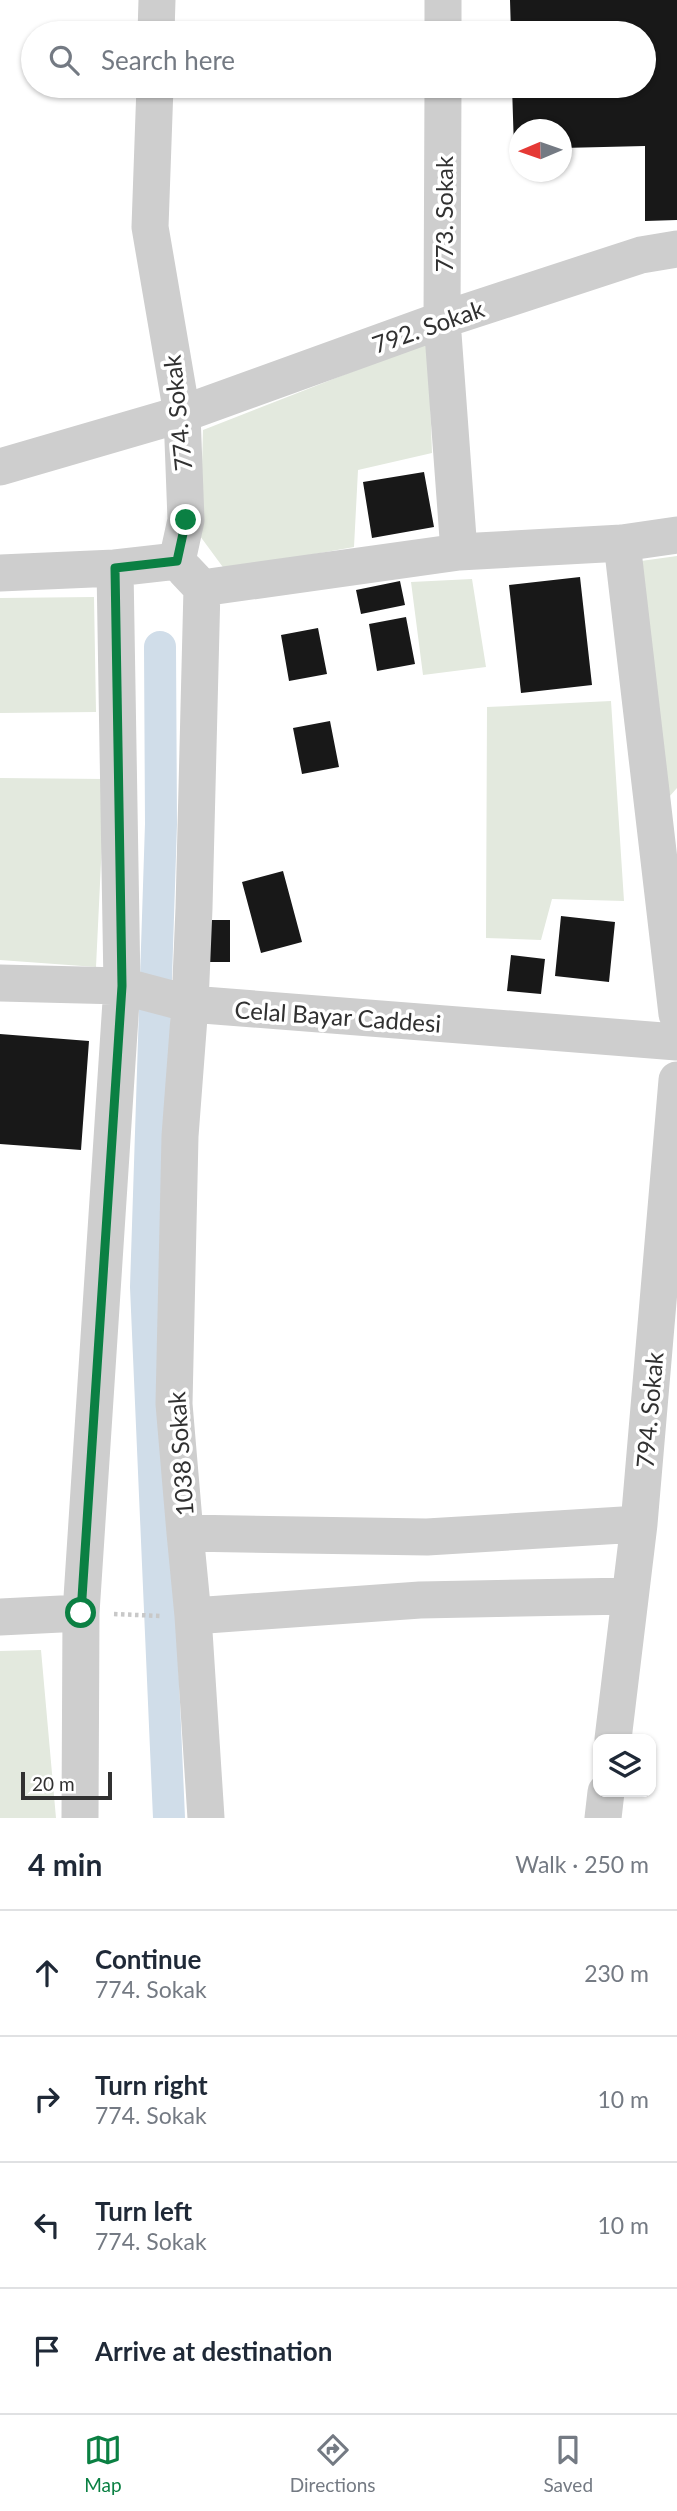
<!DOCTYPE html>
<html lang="en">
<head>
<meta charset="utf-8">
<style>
	body { margin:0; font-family:Lato,sans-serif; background:#f2f2f3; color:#1f2937 }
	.controls { position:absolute; right:21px; bottom:21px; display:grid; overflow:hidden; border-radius:14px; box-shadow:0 2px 5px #0004 }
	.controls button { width:63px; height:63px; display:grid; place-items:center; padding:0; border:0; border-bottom:2px solid #e0e1e3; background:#fff; color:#1f2937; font:35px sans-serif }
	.compass { position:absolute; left:509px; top:119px; width:63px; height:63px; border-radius:50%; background:#fff; box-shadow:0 2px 5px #0004; rotate:268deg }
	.scale { position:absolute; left:21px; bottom:18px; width:91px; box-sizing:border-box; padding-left:7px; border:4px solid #313131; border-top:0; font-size:19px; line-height:24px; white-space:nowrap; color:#313131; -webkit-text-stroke:5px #fff; paint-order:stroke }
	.stop { position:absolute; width:21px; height:21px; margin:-16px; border:5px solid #0b8043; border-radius:50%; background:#fff }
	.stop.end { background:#0b8043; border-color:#fff; box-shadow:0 2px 7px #0008 }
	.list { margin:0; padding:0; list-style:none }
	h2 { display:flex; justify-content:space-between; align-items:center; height:91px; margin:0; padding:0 28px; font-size:30px }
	h2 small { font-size:23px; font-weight:400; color:#747a83 }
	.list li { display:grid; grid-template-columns:46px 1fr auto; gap:21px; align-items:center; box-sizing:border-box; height:126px; padding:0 28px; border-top:2px solid #e0e1e3 }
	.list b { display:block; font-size:26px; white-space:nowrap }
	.list p { margin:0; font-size:23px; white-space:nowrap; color:#747a83 }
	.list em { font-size:23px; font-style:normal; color:#747a83 }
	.icon { flex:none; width:38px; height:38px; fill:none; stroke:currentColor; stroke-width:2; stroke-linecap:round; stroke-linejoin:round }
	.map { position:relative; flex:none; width:677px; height:1818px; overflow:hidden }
	.search { position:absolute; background:#fff; box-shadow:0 2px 5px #0004; left:21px; right:21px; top:21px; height:77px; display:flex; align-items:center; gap:18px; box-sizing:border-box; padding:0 24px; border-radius:38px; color:#747a83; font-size:26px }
	.sheet { height:595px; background:#fff }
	nav { display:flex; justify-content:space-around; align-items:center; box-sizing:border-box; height:98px; border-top:2px solid #e0e1e3; background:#fff; font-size:19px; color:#747a83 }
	nav a { display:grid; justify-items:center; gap:4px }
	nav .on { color:#0b8043 }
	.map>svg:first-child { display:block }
</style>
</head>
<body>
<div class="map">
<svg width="677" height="1818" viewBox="0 0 677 1818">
	<rect width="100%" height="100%" fill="#fff"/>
	<path fill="#e3e9de" d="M 428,342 L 432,453 L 358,470 L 354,547 L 225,570 L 200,536 L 203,430 Z
		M 677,556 L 677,788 L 669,797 L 641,561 Z
		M 472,579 L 486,667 L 423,675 L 411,582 Z
		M 94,597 L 96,712 L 0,713 L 0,598 Z
		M 611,701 L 624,901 L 552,899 L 541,940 L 486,938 L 487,707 Z
		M 0,778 L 105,779 L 96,967 L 0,960 Z
		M 41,1650 L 56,1818 L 0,1818 L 0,1651 Z"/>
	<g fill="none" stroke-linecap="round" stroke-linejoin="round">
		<path stroke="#d0dde9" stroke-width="32" d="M 160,647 L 161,824 L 146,1287 L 169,1818"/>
	</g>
	<path fill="#181818" d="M 510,0 L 677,0 L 677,220 L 645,221 L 645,146 L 562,148 L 562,130 L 520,130 L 520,149 L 514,149 L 512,86 L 644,86 L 644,33 L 511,33 Z
		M 424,472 L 434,527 L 372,538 L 363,482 Z
		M 580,577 L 592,685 L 521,693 L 509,585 Z
		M 400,581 L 405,605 L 361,614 L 356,590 Z
		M 406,617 L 415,664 L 377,671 L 369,624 Z
		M 318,628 L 327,674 L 289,681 L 281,635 Z
		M 330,721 L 339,767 L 302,774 L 293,728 Z
		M 283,871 L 302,942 L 261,953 L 242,882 Z
		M 561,916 L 615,922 L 609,982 L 555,976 Z
		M 209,920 L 230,920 L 230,962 L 209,962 Z
		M 511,955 L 545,959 L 541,994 L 507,991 Z
		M 0,1034 L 89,1041 L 81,1150 L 0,1144 Z"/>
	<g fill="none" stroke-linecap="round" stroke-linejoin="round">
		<path stroke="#c8c8c8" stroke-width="4.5" stroke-dasharray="3.5 3.5" stroke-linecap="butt" d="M 114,1614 L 161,1616"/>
		<path stroke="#cecece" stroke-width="37" d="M 156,33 L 157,0
			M 443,33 L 443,0
			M 443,86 L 442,320 L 459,552
			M 0,467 L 182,414 L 442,320 L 641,255 L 677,249
			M 622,543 L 677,1014
			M 185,570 L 202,588 L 459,552 L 622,543 L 677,535
			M 0,573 L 115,568
			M 202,588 L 194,908 L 190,1004 L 180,1136 L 174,1404 L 185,1533 L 427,1537 L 639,1524
			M 0,983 L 122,986 L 190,1004 L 677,1042
			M 185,1533 L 193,1616 L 420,1600 L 630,1596
			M 193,1616 L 206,1818
			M 0,1617 L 81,1613
			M 613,1739 L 639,1524 L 677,1080
			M 80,1818 L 81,1613 L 122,986 L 115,568 L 177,561 L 186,520 L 182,414 L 150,227 L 155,86
			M 603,1818 L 606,1792"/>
	</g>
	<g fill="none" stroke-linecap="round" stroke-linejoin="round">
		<path stroke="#0b8043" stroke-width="9" d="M 81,1613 L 122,986 L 115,568 L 177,561 L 186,520"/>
	</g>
	<g text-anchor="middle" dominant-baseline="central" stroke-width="7" stroke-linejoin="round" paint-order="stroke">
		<g font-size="24" fill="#313131" stroke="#fff">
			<text transform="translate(443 214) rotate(-90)">773. Sokak</text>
			<text transform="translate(428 326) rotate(-19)">792. Sokak</text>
			<text transform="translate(177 413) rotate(-96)">774. Sokak</text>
			<text transform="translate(338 1016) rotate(4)">Celal Bayar Caddesi</text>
			<text transform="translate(649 1410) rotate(-85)">794. Sokak</text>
			<text transform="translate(180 1454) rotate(-94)">1038 Sokak</text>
		</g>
	</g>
</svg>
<div class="controls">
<button><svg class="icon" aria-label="layers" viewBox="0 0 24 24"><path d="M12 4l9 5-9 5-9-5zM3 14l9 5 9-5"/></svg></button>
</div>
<svg class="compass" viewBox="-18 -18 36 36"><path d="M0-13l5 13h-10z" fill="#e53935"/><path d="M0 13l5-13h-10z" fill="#747a83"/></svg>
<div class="scale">20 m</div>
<div class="stop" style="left:81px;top:1613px"></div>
<div class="stop end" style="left:186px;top:520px"></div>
<div class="search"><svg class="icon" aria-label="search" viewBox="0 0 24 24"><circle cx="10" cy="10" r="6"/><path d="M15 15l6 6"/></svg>Search here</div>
</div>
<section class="sheet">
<h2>4 min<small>Walk · 250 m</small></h2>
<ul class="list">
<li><svg class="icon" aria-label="ahead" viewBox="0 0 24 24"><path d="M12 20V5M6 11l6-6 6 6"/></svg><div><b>Continue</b><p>774. Sokak</p></div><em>230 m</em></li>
<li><svg class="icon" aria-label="right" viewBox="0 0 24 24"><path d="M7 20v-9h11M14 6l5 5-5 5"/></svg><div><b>Turn right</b><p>774. Sokak</p></div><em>10 m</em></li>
<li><svg class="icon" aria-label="left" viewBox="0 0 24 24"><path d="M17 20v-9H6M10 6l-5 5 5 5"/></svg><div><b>Turn left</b><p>774. Sokak</p></div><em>10 m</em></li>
<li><svg class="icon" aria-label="arrive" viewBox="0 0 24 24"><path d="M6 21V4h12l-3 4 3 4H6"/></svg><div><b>Arrive at destination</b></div></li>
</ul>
</section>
<nav>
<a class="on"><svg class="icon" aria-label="map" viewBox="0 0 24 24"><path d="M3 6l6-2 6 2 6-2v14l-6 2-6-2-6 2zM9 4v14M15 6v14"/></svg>Map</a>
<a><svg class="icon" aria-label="directions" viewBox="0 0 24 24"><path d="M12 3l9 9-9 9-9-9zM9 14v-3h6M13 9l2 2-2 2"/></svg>Directions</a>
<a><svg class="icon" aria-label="saved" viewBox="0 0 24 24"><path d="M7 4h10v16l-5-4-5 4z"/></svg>Saved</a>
</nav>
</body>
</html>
